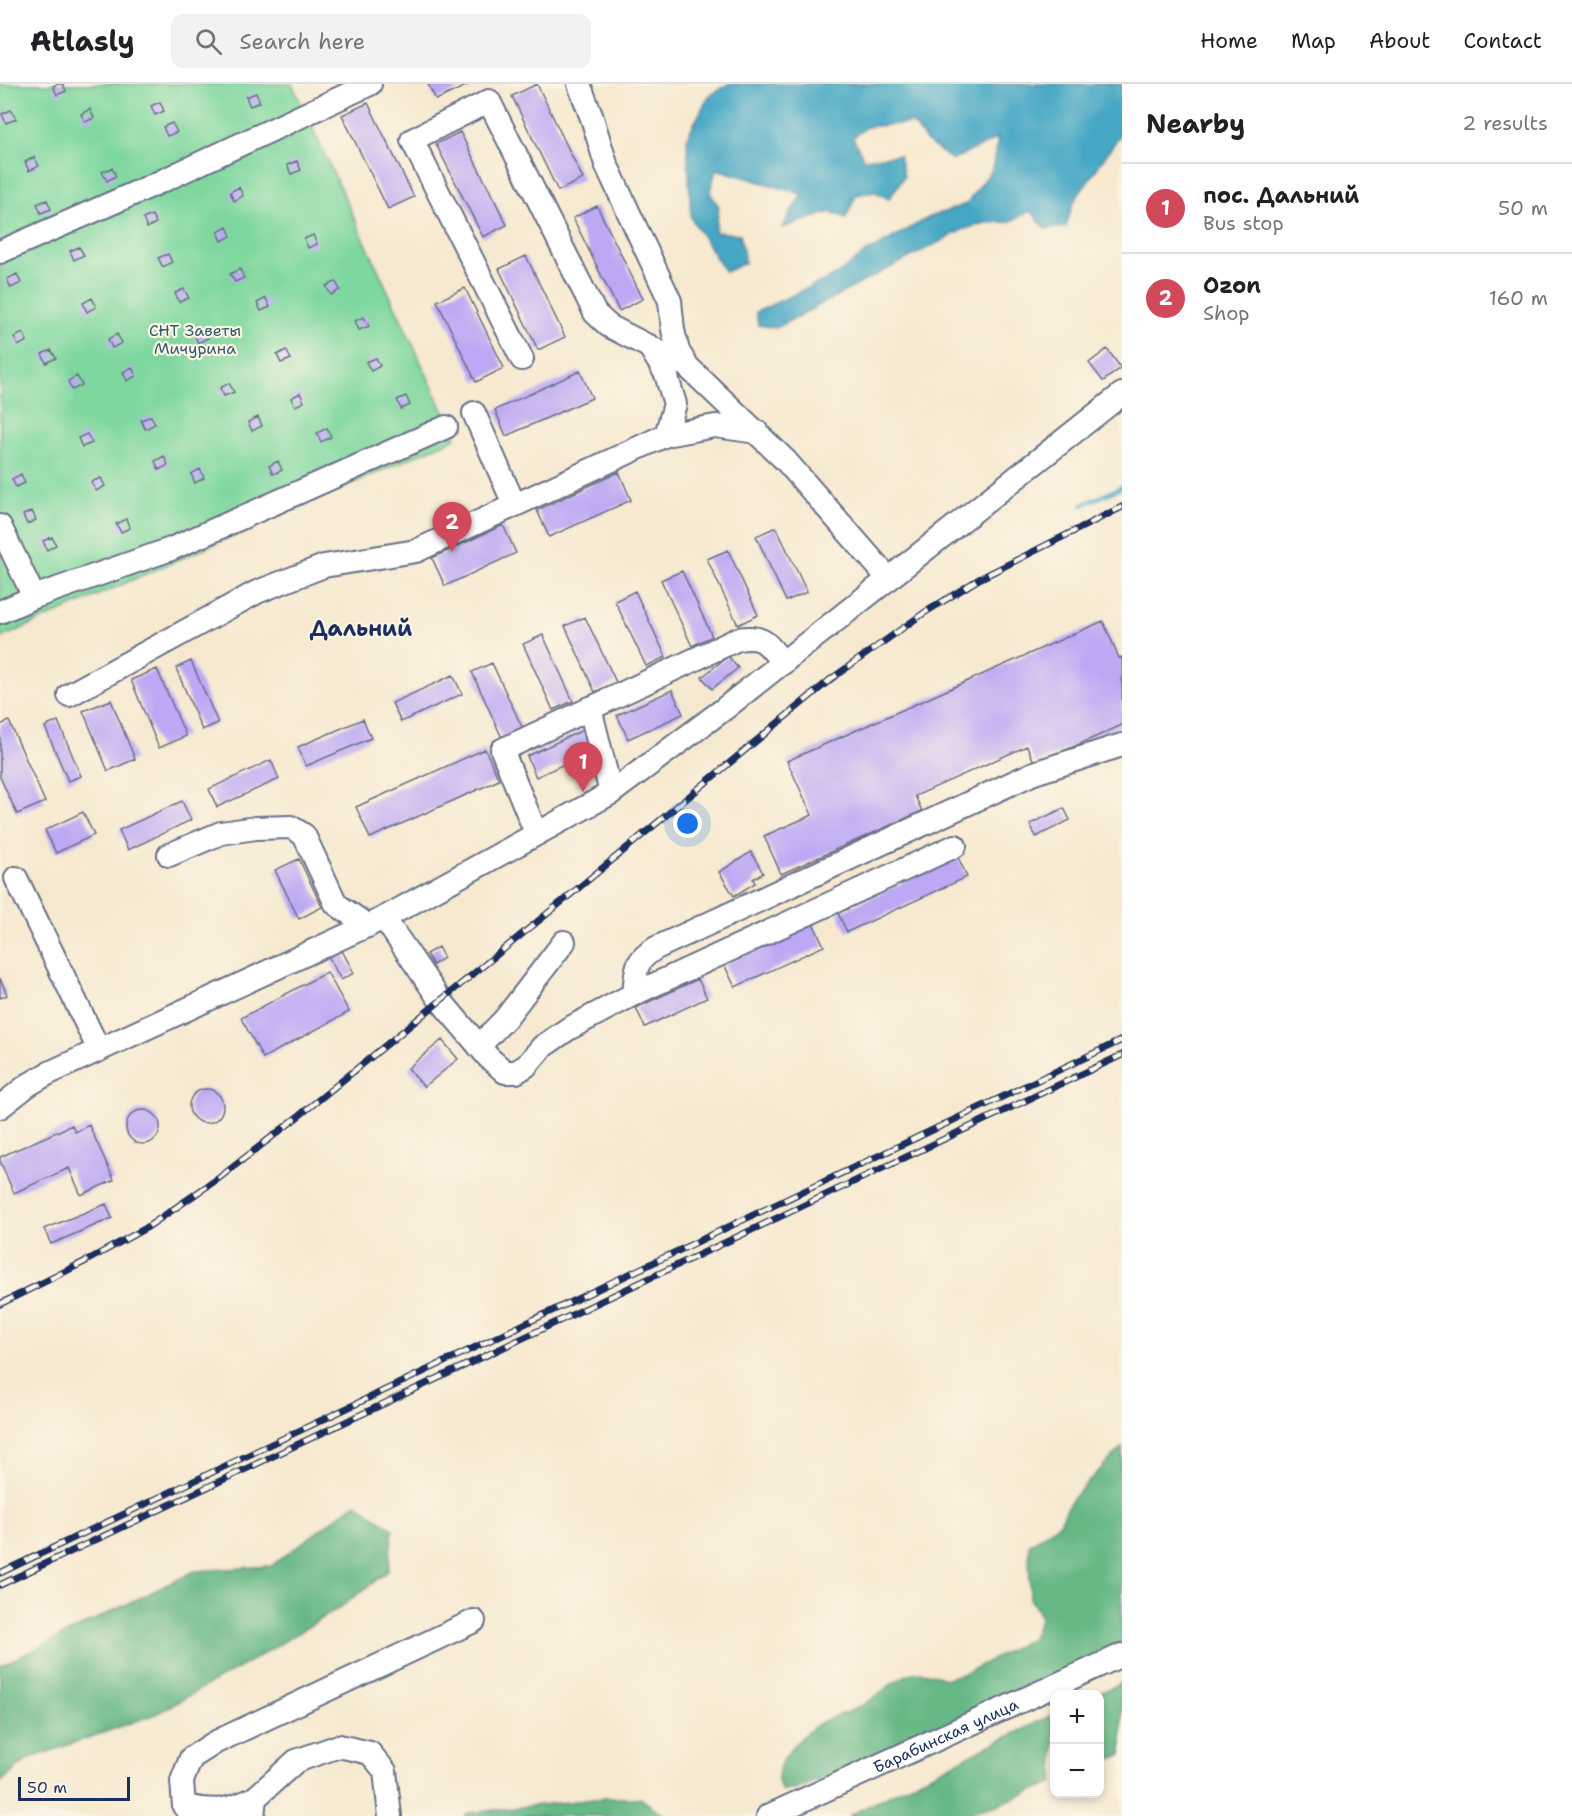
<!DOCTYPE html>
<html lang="en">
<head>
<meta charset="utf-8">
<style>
	body { margin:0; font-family:"Shantell Sans",sans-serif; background:#f2f2f2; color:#202124 }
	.controls { position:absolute; right:18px; bottom:18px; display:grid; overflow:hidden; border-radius:12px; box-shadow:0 3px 9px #0003 }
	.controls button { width:54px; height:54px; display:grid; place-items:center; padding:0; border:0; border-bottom:2px solid #e0e0e0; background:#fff; color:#202124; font:30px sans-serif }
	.scale { position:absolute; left:18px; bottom:15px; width:112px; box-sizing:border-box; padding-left:6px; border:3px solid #1b2f5e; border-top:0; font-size:16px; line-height:21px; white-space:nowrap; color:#1b2f5e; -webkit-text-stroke:4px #fcf5e5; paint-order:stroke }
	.you { position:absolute; left:688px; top:740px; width:21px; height:21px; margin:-15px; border:4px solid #fff; border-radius:50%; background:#1a73e8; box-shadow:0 0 0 9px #1a73e833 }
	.badge { display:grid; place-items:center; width:39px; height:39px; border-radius:50%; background:#d1495b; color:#fff; font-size:20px; font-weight:700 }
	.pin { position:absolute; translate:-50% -50px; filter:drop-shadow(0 2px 3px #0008) }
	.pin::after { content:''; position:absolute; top:32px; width:21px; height:18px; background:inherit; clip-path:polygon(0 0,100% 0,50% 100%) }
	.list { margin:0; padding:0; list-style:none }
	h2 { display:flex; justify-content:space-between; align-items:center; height:78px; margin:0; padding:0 24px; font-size:26px }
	h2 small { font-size:20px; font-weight:400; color:#757577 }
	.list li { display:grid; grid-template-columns:39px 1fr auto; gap:18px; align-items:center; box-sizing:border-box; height:90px; padding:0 24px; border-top:2px solid #e0e0e0 }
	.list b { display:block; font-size:22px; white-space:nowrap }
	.list p { margin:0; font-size:20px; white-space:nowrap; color:#757577 }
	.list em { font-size:20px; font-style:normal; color:#757577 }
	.icon { flex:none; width:33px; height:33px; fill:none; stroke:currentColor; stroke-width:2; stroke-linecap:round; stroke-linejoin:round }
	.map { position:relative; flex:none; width:1122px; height:1732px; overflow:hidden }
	header { display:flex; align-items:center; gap:36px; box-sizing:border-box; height:84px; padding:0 30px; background:#fff; border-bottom:2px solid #e0e0e0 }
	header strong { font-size:28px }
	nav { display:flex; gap:33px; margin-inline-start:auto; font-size:21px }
	.search { width:420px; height:54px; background:#f2f2f2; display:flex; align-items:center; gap:15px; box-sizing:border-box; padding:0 21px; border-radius:12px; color:#757577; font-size:22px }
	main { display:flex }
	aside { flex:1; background:#fff }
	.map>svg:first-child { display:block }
</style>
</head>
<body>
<header>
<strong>Atlasly</strong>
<div class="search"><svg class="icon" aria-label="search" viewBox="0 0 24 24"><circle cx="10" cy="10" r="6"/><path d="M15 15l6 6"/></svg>Search here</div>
<nav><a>Home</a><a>Map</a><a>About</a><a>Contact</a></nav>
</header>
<main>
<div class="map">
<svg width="1122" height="1732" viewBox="0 0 1122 1732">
	<rect width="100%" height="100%" fill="#fcf5e5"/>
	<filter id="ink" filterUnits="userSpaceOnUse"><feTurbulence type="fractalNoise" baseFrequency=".0167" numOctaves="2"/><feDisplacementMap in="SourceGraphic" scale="12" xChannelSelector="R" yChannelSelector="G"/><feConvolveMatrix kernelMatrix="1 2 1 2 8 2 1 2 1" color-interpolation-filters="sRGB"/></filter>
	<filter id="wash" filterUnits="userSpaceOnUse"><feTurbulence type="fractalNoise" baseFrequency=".008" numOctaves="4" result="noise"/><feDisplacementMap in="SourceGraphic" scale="24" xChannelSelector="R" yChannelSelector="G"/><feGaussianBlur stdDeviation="1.35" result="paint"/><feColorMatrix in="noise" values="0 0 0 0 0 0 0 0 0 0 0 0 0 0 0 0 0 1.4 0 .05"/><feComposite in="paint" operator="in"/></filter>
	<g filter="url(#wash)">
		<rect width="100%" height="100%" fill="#f6e9d0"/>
		<path fill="#7dd79e" stroke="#4c837e" stroke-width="1.5" d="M 0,0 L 292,0 L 456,354 L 0,554 Z"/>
		<path fill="#66b885" stroke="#407472" stroke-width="1.5" d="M 1122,1363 L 1122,1558 L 989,1624 L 795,1706 L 781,1706 C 780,1702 777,1696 778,1692 C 779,1672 807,1646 824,1637 C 837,1631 851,1628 863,1621 C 892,1604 907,1575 944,1595 L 966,1589 L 1032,1554 L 1041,1533 L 1030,1514 L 1029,1461 L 1060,1439 L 1071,1416 Z
			M 356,1419 L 393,1445 L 388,1487 L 341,1523 L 263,1570 L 156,1630 L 28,1675 L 0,1699 L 0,1582 L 195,1487 L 271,1482 Z
			M 1122,1599 L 1122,1670 L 1100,1680 L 1100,1610 L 1097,1610 Z
			M 1054,1630 L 1054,1698 L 997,1721 L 959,1732 L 849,1732 L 895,1708 Z
			M 604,1714 L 640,1714 L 665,1732 L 465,1732 L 469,1729 Z"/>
		<path fill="#45a7c4" stroke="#306b91" stroke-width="1.5" d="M 728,0 L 1122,0 L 1122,48 L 1073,119 L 1066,143 L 1045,145 L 1031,127 L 1009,138 L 984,139 L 962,146 L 776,244 L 758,241 L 756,228 L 836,191 L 864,170 L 928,134 L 966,120 L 992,86 L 998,54 L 952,76 L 926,57 L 913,39 L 866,43 L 853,54 L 864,75 L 899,71 L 904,92 L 889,115 L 874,107 L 856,111 L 846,134 L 831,128 L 782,144 L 802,110 L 716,85 L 710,109 L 719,123 L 715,148 L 740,150 L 745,179 L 725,188 L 691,134 L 687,53 L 709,12 Z"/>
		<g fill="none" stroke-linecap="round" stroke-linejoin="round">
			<path stroke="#45a7c4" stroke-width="4.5" d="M 1082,421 L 1122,403"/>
		</g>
		<g id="blocks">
			<path fill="#bca8f4" d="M 58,0 L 63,0 L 66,7 L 57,11 L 53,2 Z
				M 428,0 L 470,0 L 436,16 Z
				M 537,0 L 583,95 L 558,107 L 512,12 Z
				M 256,9 L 260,18 L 250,22 L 246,13 Z
				M 160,18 L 164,27 L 155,31 L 151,22 Z
				M 368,19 L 414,113 L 388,125 L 342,31 Z
				M 90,25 L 94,34 L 85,38 L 81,30 Z
				M 11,26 L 16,35 L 6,39 L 2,30 Z
				M 172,39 L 177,48 L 167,52 L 163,43 Z
				M 460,48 L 507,141 L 483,153 L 436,60 Z
				M 34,73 L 39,82 L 29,87 L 25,78 Z
				M 297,77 L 301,86 L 291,90 L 287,81 Z
				M 112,84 L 116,92 L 107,97 L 102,88 Z
				M 239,103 L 243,112 L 234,117 L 230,108 Z
				M 47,116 L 51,125 L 41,129 L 37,120 Z
				M 597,122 L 643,215 L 619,227 L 573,134 Z
				M 152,131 L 156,139 L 147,144 L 143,135 Z
				M 227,143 L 231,152 L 222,157 L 218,148 Z
				M 313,151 L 317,160 L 308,164 L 304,155 Z
				M 79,163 L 84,171 L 74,176 L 70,167 Z
				M 168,170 L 172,178 L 163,183 L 158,174 Z
				M 526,172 L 565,253 L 538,266 L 499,185 Z
				M 240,185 L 244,194 L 235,198 L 230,190 Z
				M 17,190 L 21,199 L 11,204 L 7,195 Z
				M 336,198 L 340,206 L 331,211 L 326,202 Z
				M 465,204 L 504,284 L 476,298 L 437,217 Z
				M 184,205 L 189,214 L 179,218 L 175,209 Z
				M 92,214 L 96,223 L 87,228 L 83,219 Z
				M 266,214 L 270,223 L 261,227 L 257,219 Z
				M 364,233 L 369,242 L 359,246 L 355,237 Z
				M 203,245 L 208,254 L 198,259 L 194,250 Z
				M 23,249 L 27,257 L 18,262 L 14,253 Z
				M 117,250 L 122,259 L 112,264 L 108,255 Z
				M 1107,265 L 1121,284 L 1103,297 L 1089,279 Z
				M 51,266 L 56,274 L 46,279 L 42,270 Z
				M 286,266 L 291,275 L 281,279 L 277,271 Z
				M 376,274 L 380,282 L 371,287 L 366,278 Z
				M 132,283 L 136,292 L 127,297 L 123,288 Z
				M 580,287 L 592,314 L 506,352 L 495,326 Z
				M 77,292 L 82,301 L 72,306 L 68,297 Z
				M 229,299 L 234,308 L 224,312 L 220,304 Z
				M 300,309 L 304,318 L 295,322 L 291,314 Z
				M 406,312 L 410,321 L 401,325 L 397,316 Z
				M 151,332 L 155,340 L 145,345 L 141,336 Z
				M 258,333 L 262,342 L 252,347 L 248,338 Z
				M 327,344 L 331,353 L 321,358 L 317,349 Z
				M 87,350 L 92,359 L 82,363 L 78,354 Z
				M 164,372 L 168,381 L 159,386 L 155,377 Z
				M 278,377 L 282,386 L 273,390 L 269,382 Z
				M 200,385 L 204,394 L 195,399 L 191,390 Z
				M 619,388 L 631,416 L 549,453 L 537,426 Z
				M 21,390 L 25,399 L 16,403 L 12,395 Z
				M 101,394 L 105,402 L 96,407 L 91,398 Z
				M 32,427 L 36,436 L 27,440 L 23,431 Z
				M 126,435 L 130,444 L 121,448 L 116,440 Z
				M 503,441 L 516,469 L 445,502 L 432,474 Z
				M 776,443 L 807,508 L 786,517 L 756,452 Z
				M 52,453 L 56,461 L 47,466 L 43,457 Z
				M 728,466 L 758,531 L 738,541 L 707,475 Z
				M 682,487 L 712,552 L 692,562 L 661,496 Z
				M 635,507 L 666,573 L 646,582 L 615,517 Z
				M 585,533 L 616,598 L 595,608 L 565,542 Z
				M 1103,537 L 1119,574 L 1122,573 L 1122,641 L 1035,680 L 1027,662 L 915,712 L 922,727 L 781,790 L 764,752 L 812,731 L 787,677 Z
				M 543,551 L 573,617 L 553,626 L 523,560 Z
				M 728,572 L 738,584 L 712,605 L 702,593 Z
				M 191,577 L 218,639 L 202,646 L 176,584 Z
				M 492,579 L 523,645 L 502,654 L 472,588 Z
				M 157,585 L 186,652 L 159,664 L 131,596 Z
				M 453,591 L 462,610 L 401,638 L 392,619 Z
				M 672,606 L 683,630 L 628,655 L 617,631 Z
				M 111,616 L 135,675 L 108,687 L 83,627 Z
				M 363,635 L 371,654 L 306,682 L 298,663 Z
				M 9,637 L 45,718 L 17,730 L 0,693 L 0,641 Z
				M 58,637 L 81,692 L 68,697 L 45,643 Z
				M 587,644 L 597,665 L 536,693 L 527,672 Z
				M 485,665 L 499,696 L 370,754 L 356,723 Z
				M 271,676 L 279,695 L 217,723 L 209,705 Z
				M 182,717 L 191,736 L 128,766 L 119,746 Z
				M 1064,724 L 1070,736 L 1036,753 L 1030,740 Z
				M 83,728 L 94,751 L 56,769 L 45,746 Z
				M 751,768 L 763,789 L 753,795 L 755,799 L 734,812 L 719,788 Z
				M 958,773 L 967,793 L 847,848 L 838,829 Z
				M 299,775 L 322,823 L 299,835 L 275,786 Z
				M 813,839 L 824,862 L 735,903 L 724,880 Z
				M 340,863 L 354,889 L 341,896 L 327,870 Z
				M 438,863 L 444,874 L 433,881 L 426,870 Z
				M 327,888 L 349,928 L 263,974 L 241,934 Z
				M 0,894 L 7,911 L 0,914 Z
				M 698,895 L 707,914 L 645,943 L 636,924 Z
				M 442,956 L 458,975 L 424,1003 L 408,984 Z
				M189 1022a17 17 0 1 1 34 0a17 17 0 1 1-34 0Z
				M126 1043a17 17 0 1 1 34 0a17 17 0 1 1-34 0Z
				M 72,1041 L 75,1048 L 89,1041 L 114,1096 L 81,1111 L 69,1084 L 14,1109 L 0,1077 L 0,1073 Z
				M 106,1120 L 112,1134 L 51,1160 L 44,1145 Z"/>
		</g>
	</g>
	<g filter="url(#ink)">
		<use href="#blocks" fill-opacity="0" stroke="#687086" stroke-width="1.5"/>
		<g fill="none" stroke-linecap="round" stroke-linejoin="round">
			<defs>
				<g id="minor">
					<path d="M 579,0 L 592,34 L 606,80 L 670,217 L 673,246 L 678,267 L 687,282 L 786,377 L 889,495"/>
					<path d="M 0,168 L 160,98 L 370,0"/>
					<path d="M 649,262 L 666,290 L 675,320 L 666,351"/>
					<path d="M 522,275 L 412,56 L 489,17 L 595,229 L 609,242 L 687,282"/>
					<path d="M 474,329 L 514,420"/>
					<path d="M 0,442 L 34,513"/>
					<path d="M 0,528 L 34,513 L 171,465 L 446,343"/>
					<path d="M 69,611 L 257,508 L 324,482 L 416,467 L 666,351 L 715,342 L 757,348"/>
					<path d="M 590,624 L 611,709"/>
					<path d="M 536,749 L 502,666 L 738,555 C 765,551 766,559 783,579"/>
					<path d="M 169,771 L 221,749 L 256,744 L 291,743 L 304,751 L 336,820 L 368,842"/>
					<path d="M 16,794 L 99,966"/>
					<path d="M 384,834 L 440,916 L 489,974 L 505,988 L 516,988 L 526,982 L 542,963 L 568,945 L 634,910 L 955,762"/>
					<path d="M 634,910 C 637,885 633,878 656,864 L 1034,689 L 1122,661"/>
					<path d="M 479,962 L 505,935 L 564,858"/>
					<path d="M 0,1023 L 28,1001 L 47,990 L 384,834 L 611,709 L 724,625 L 1122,310"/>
					<path d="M 184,1722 C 216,1728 226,1728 255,1714"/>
					<path d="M 197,1732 L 184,1722 L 182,1697 L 191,1674 L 216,1658 L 474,1537"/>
					<path d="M 253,1732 L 255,1714 L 296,1677 L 339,1662 L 370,1669 L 385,1687 L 390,1732"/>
					<path id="s1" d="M 768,1732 L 1122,1571"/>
				</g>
			</defs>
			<use href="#minor" stroke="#687086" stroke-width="26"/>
			<use href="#minor" stroke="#fff" stroke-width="22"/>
			<defs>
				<path id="rail" d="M 0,1220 L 86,1177 L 146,1144 L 219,1094 L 300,1031 L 553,825 L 831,595 L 924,529 L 979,495 L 1122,423
					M 0,1489 L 1122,956
					M 0,1501 L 1122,971"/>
			</defs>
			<use href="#rail" stroke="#1b2f5e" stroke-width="7"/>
			<use href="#rail" stroke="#fcf5e5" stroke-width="4.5" stroke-dasharray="14" stroke-linecap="butt"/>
		</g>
	</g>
	<g text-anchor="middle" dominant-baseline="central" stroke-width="4.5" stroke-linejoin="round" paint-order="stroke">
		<g font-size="16" fill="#34596e" stroke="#fcf5e5">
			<text x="195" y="246">СНТ Заветы<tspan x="195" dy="18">Мичурина</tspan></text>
		</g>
		<g font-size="16" fill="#1b2f5e" stroke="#fcf5e5">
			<text stroke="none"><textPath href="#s1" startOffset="195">Барабинская улица</textPath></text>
		</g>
		<g font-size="22" font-weight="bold" fill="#1b2f5e" stroke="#fcf5e5">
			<text x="361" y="544">Дальний</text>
		</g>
	</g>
</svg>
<div class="controls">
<button>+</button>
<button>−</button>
</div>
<div class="scale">50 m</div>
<div class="you"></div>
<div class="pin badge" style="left:583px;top:708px">1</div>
<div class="pin badge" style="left:452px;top:468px">2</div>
</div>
<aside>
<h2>Nearby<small>2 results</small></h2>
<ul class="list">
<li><span class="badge">1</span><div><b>пос. Дальний</b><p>Bus stop</p></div><em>50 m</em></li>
<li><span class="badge">2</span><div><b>Ozon</b><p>Shop</p></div><em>160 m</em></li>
</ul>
</aside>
</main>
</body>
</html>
